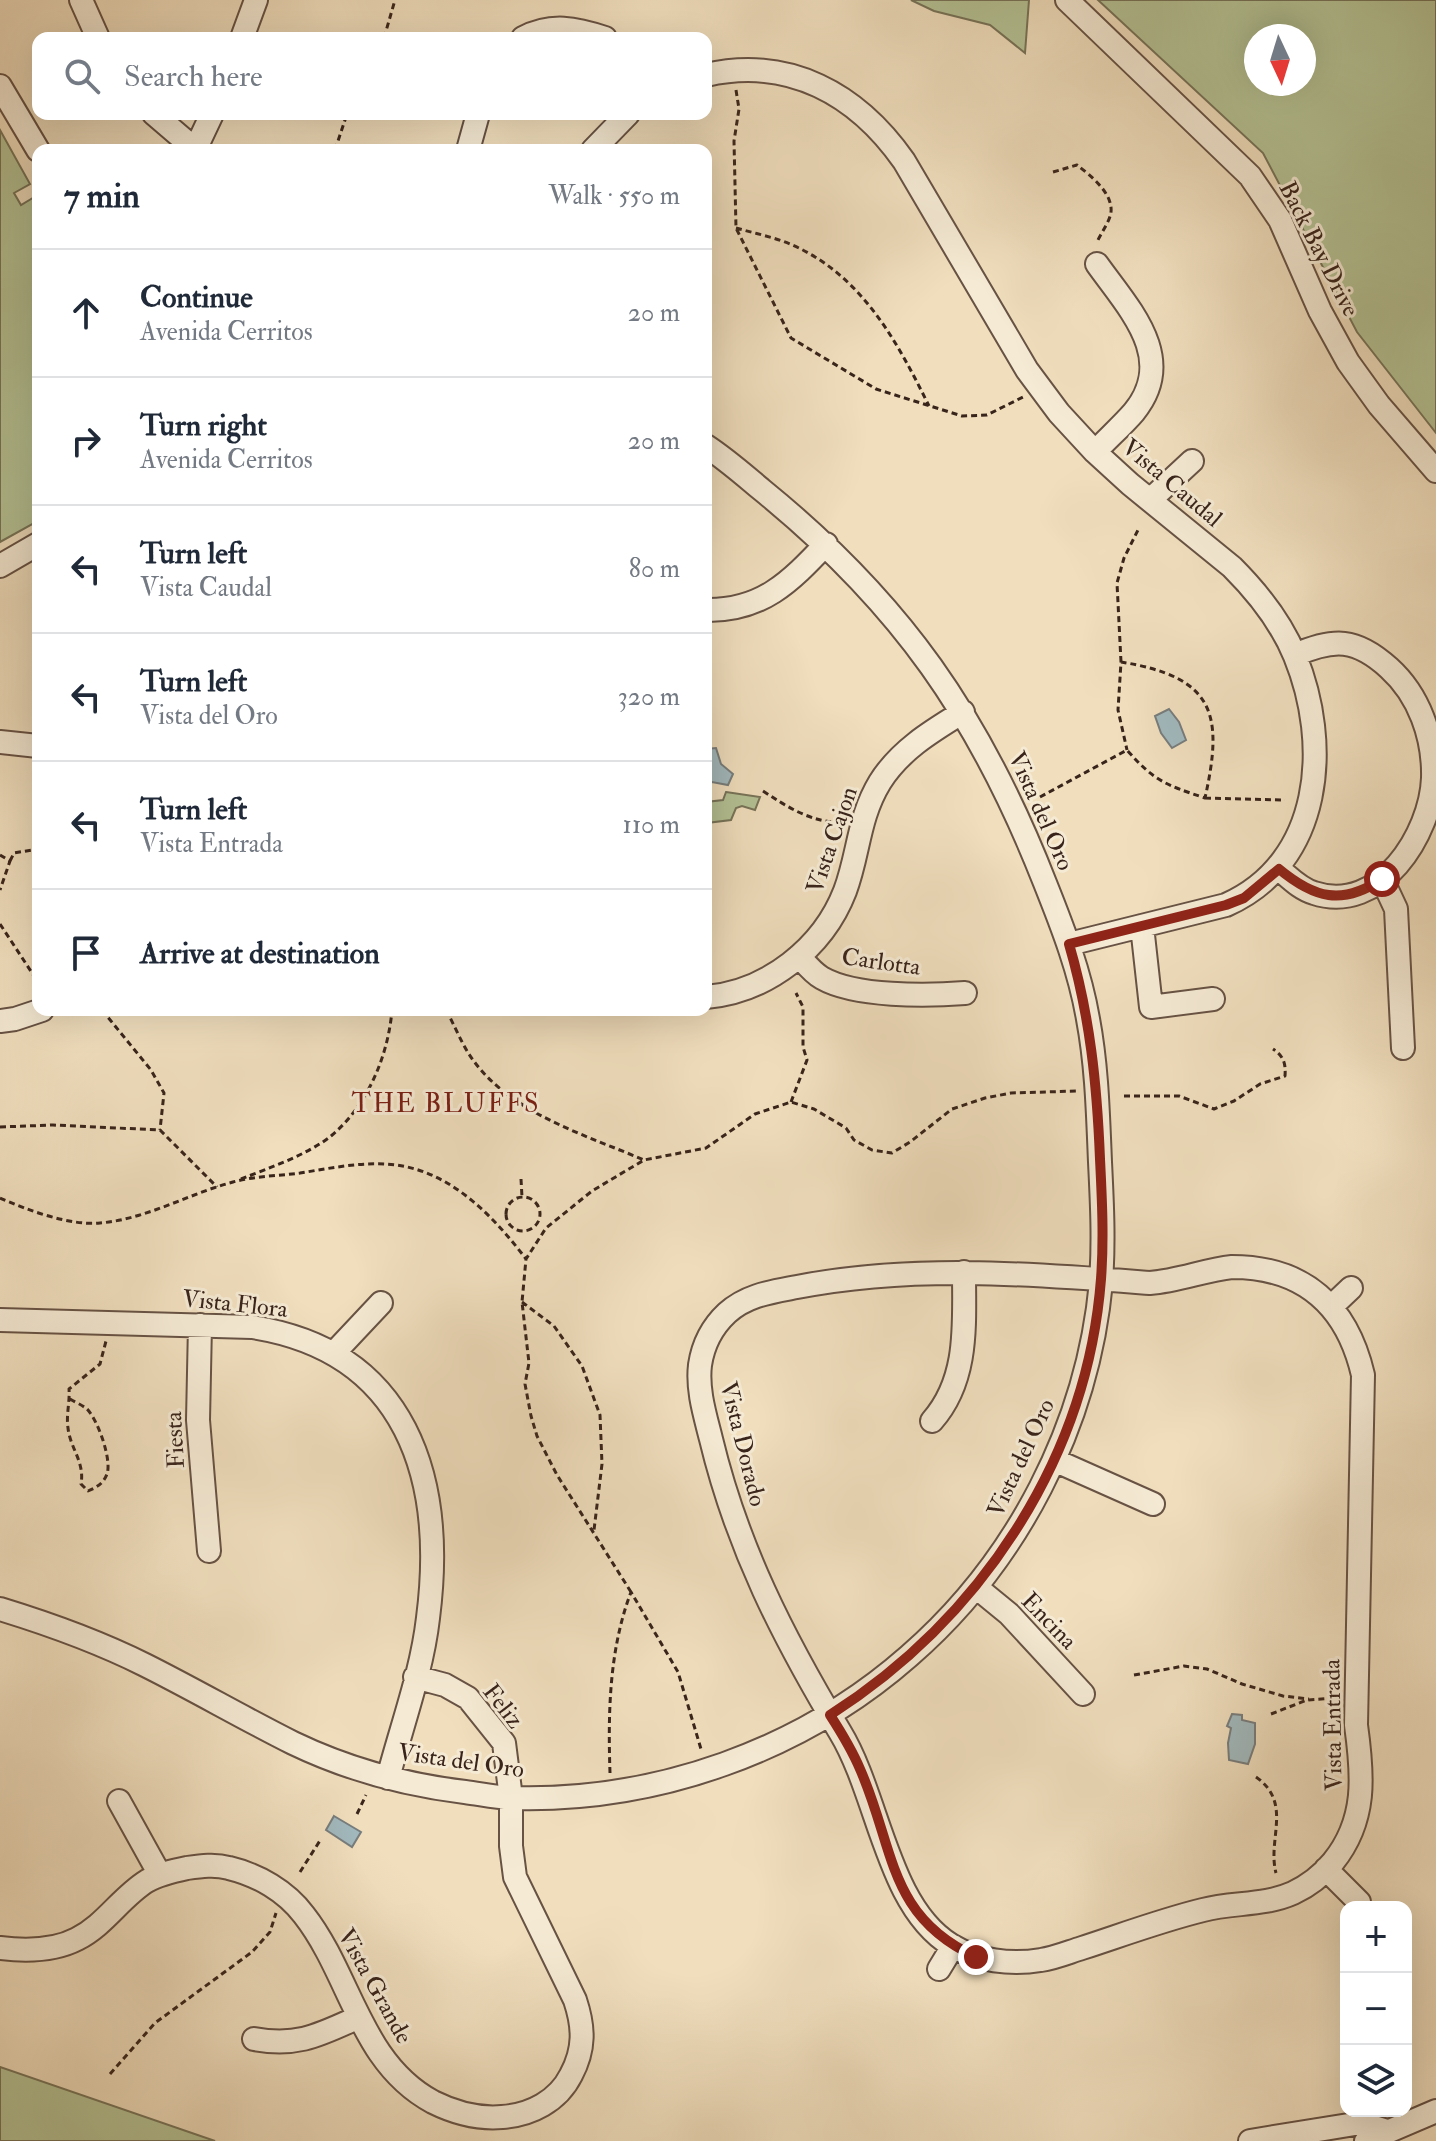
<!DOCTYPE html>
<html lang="en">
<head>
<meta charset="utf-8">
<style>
	body { margin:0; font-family:"IM FELL Double Pica",serif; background:#f6f6f7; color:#1f2937 }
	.controls { position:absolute; right:24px; bottom:24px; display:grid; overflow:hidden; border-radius:16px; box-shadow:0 8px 32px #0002 }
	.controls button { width:72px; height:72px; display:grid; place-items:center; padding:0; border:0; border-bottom:2px solid #e0e1e3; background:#fff; color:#1f2937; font:40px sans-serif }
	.compass { position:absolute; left:1244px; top:24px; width:72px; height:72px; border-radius:50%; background:#fff; box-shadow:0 8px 32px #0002; rotate:176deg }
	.stop { position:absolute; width:24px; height:24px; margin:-18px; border:6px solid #8f2418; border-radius:50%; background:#fff }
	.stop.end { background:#8f2418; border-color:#fff; box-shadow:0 2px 8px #0008 }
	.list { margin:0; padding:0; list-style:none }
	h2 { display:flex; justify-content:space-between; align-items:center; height:104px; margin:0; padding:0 32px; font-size:34px }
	h2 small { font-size:26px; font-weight:400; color:#747a83 }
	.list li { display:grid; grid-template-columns:52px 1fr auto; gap:24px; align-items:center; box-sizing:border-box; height:128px; padding:0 32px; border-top:2px solid #e0e1e3 }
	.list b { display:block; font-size:30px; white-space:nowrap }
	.list p { margin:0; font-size:26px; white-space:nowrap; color:#747a83 }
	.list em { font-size:26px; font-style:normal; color:#747a83 }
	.icon { flex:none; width:44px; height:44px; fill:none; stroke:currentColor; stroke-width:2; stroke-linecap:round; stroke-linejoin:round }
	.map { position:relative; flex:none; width:1436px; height:2141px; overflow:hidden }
	.search { position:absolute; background:#fff; box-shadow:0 8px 32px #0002; left:32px; top:32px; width:680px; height:88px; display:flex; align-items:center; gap:20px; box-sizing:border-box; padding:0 28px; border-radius:16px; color:#747a83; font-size:30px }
	.panel { position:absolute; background:#fff; box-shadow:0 8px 32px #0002; left:32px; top:144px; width:680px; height:872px; border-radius:16px }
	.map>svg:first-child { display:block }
</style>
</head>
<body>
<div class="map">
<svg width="1436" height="2141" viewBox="0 0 1436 2141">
	<rect width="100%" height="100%" fill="#f0debd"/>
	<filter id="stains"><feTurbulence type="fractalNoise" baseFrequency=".0025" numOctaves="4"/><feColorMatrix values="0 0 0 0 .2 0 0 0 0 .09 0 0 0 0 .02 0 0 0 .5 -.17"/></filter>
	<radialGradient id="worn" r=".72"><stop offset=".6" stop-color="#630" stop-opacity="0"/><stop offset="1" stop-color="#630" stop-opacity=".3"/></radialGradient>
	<path fill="#b4c295" stroke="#767358" stroke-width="2" fill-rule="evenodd" d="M 911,0 L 1029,0 L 1025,53 L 990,25 L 934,11 Z
		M 1098,0 L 1436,0 L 1436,433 L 1357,332 L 1263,153 ZM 1256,36 L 1304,36 L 1304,84 L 1256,84 Z
		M 0,130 L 30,184 L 14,193 L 21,205 L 36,196 L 38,199 L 38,521 L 0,542 Z
		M 726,792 L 760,797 L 755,810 L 742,806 L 736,808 L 731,820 L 706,823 L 706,802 L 723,800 Z
		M 0,2067 L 215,2141 L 0,2141 Z"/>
	<path fill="#a1b9be" stroke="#777d7d" stroke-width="2" d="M 1169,709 L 1179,722 L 1186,740 L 1172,748 L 1161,733 L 1155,716 Z
		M 716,748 L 721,764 L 733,774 L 728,785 L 712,782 L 706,785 L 706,749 Z
		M 1232,1714 L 1242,1715 L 1242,1720 L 1255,1723 L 1255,1744 L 1248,1764 L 1229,1760 L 1228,1743 L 1231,1728 L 1227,1726 Z
		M 334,1816 L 361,1832 L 352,1847 L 326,1830 Z"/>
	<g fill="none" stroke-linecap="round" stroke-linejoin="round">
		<defs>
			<path id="minor" d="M 81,0 L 98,38
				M 1067,0 L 1250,176 L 1280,220 L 1320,311 L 1348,362 L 1379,405 L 1436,471
				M 242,38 L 256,0
				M 523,38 C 551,23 576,28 605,38
				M 706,75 C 789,56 857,94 904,161 L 1027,370 L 1059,413 L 1095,452 L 1130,484 L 1232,567 C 1258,593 1281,622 1295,656 C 1331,744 1323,862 1226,905 L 1069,944
				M 0,86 L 38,150
				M 154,114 L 196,150
				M 195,150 L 212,114
				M 468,150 L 478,114
				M 593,150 L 628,114
				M 1095,452 C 1107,439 1122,426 1134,412 C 1178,358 1129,309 1097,264
				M 1150,500 L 1192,461
				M 0,566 L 38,544
				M 706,610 C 762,611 790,582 826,544
				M 0,742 L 38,746
				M 1279,869 C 1290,878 1300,889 1314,893 C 1380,915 1431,834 1433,778 C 1434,737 1419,695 1389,668 C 1356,638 1334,638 1295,655
				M 1382,879 L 1396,909 L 1403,1048
				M 1142,926 L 1151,1007 L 1213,999
				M 799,956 C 806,964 813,973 822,978 C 855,997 927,996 965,993
				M 706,997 C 767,992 823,948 845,891 C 859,854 858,818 880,782 C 900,750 932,731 963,712
				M 0,1021 L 15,1019 L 42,1010
				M 1232,1267 C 1304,1267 1347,1306 1363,1375 L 1356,1725 C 1363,1775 1367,1820 1333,1862 C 1323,1874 1308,1886 1293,1893 C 1264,1906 1233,1902 1203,1910 C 1162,1920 1122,1935 1082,1948 C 1069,1952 1055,1958 1041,1960 C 1011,1965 977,1961 951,1945 C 887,1906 879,1796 840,1732 C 783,1637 737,1547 711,1439 C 705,1415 697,1390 700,1365 C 703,1345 712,1327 727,1313 C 747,1295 771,1292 797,1287 C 914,1264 1032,1274 1150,1283 C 1179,1281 1204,1270 1232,1267 Z
				M 1331,1307 L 1351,1288
				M 0,1320 L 252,1327 C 407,1351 446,1478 428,1618 C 422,1671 402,1725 388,1778
				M 200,1325 L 198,1420 L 209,1551
				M 334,1353 L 381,1303
				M 932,1421 C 969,1379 964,1324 964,1272
				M 1054,1460 L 1153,1504
				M 976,1587 L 1009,1614 L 1083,1694
				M 0,1609 C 49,1624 99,1642 145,1665 C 195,1690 243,1718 293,1743 C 347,1769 406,1785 465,1792 C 481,1794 497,1798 513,1798 C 656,1802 801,1751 909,1656 C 1017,1562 1088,1425 1101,1282 C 1104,1242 1102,1202 1100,1162 C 1098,1115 1097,1067 1088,1019 C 1080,972 1063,928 1045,883 C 980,717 901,603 762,490 C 744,475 726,459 706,446
				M 119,1801 L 160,1875
				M 1326,1869 L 1359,1902
				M 0,1948 C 25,1951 54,1951 77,1939 C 105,1925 121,1897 147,1881 C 159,1874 173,1871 187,1868 C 201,1866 215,1864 229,1868 C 258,1875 286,1891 304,1915 C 351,1975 360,2063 433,2102 C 455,2113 478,2119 502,2117 C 531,2115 558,2101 571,2075 C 585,2049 584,2027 575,2000 L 515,1877 L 511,1846 L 511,1798 L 504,1743 L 468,1698 L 445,1685 L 415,1677
				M 939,1969 L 953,1946
				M 254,2039 C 298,2047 319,2035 359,2017
				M 1250,2141 L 1361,2123 L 1387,2131
				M 1366,2141 L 1436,2111"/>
		</defs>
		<use href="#minor" stroke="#675244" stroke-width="26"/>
		<path stroke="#39241b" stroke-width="3" stroke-dasharray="6 4" stroke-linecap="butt" d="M 384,38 L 395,0
			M 736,90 L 739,109 L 734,141 L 736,228 L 791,338 L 876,389 L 962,416 L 987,415 L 1023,397
			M 335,150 L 347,114
			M 1053,172 L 1077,165 C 1090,175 1113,193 1111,212 C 1110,221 1101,233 1097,242
			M 736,228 C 754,233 773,237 790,244 C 861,274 897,341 929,406
			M 1121,662 L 1117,583 L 1124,558 L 1138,530
			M 706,713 L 707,717
			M 763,791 C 786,806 804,818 831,822
			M 1040,797 L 1127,750 C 1154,781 1166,785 1205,798 C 1224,713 1214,677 1121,662 L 1118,710 L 1127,750
			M 1205,798 L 1285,800
			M 0,855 L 10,861 L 0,890
			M 10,861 L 14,853 L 38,849
			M 0,924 L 38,982
			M 102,1010 L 151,1070 L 164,1093 L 160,1130
			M 446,1010 C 455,1026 462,1045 473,1060 C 512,1114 586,1135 644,1160
			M 1124,1096 L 1179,1096 L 1214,1109 L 1234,1101 L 1260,1084 L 1285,1076 C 1286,1062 1283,1056 1273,1049
			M 791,1102 L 807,1060 L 803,1047 L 803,1007 L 796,993
			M 0,1127 L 53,1125 L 160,1130 L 217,1187
			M 241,1179 C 269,1168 307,1155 331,1136 C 367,1106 388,1057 392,1010
			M 521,1179 L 522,1197
			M506 1214a17 17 0 1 1 34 0a17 17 0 1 1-34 0Z
			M 0,1198 C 27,1210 70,1226 100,1223 C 147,1219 188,1194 233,1182 C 254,1176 278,1176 300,1173 C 332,1168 364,1161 396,1165 C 452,1172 495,1218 526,1259
			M 522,1302 L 554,1326 L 582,1366 L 600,1415 L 602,1464 L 594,1530
			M 70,1399 C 75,1402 82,1405 87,1409 C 98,1420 112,1460 107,1474 C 103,1484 97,1487 88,1491 L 81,1484 C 85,1462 70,1448 68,1428 C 66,1415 70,1402 69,1389 L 100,1364 L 106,1341
			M 631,1592 L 557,1475 L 537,1436 L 531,1416 L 525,1384 L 529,1363 L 522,1302 L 526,1259 L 546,1228 L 592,1191 L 644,1160 L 706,1148 L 755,1114 L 791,1102 L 814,1109 L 846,1128 L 854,1140 L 872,1150 L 892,1153 L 910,1142 L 952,1109 L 985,1098 L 1011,1093 L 1078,1091
			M 1134,1675 L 1184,1666 L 1207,1669 L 1242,1684 L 1283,1696 L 1309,1699
			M 1271,1714 L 1307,1700 L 1337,1698
			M 610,1773 C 608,1713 609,1650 631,1592 L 678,1672 L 701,1749
			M 1256,1777 C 1293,1803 1267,1839 1276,1873
			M 357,1814 L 366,1795
			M 300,1872 L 321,1839
			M 110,2074 L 155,2023 L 252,1952 L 270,1932 L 276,1913"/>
		<use href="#minor" stroke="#f5ead4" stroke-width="22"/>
	</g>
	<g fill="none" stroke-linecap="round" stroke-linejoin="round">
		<path stroke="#8f2418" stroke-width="10" d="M 976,1957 C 887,1916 895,1848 860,1769 C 852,1750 841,1732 830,1715 C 980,1619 1087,1460 1101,1279 C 1104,1239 1102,1199 1100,1159 C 1097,1084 1090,1016 1069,944 L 1226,905 L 1244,898 L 1279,869 C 1314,898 1342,906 1382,879"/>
	</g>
	<g text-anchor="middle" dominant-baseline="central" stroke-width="6" stroke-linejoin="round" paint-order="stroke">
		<g font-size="24" fill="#39241b" stroke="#f5ead4">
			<text transform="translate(1319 249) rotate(63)">Back Bay Drive</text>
			<text transform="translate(1172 483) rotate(40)">Vista Caudal</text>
			<text transform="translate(1041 811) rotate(66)">Vista del Oro</text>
			<text transform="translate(832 840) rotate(-71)">Vista Cajon</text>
			<text transform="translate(881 962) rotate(8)">Carlotta</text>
			<text transform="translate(235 1304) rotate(6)">Vista Flora</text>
			<text transform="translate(175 1440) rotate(-93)">Fiesta</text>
			<text transform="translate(743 1444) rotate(76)">Vista Dorado</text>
			<text transform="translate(1021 1458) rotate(-65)">Vista del Oro</text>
			<text transform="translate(1049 1621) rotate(46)">Encina</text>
			<text transform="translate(503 1706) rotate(52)">Feliz</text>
			<text transform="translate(1333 1725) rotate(-91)">Vista Entrada</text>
			<text transform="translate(461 1761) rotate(8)">Vista del Oro</text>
			<text transform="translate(375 1986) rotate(61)">Vista Grande</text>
		</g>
		<g font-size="26" letter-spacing="2" fill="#7a1f14" stroke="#f5ead4">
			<text x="446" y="1104">THE BLUFFS</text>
		</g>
	</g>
	<rect width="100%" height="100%" filter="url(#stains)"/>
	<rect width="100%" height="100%" fill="url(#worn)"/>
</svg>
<div class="controls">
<button>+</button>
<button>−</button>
<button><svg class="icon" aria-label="layers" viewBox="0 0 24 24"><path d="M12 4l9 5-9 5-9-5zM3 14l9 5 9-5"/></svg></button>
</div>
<svg class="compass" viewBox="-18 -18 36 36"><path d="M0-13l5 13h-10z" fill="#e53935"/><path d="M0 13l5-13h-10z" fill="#747a83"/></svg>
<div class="stop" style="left:1382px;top:879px"></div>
<div class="stop end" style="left:976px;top:1957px"></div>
<div class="search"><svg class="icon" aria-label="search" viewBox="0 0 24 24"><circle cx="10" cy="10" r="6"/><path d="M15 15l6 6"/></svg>Search here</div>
<section class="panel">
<h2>7 min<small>Walk · 550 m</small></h2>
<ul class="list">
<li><svg class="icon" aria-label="ahead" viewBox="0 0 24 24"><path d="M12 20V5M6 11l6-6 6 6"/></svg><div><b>Continue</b><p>Avenida Cerritos</p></div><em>20 m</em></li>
<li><svg class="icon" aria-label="right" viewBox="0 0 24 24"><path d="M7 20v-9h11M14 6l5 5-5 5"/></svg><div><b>Turn right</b><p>Avenida Cerritos</p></div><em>20 m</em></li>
<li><svg class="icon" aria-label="left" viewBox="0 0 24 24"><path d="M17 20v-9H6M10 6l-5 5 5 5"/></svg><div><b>Turn left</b><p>Vista Caudal</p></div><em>80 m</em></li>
<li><svg class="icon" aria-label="left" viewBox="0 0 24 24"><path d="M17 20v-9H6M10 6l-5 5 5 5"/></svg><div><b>Turn left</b><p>Vista del Oro</p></div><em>320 m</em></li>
<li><svg class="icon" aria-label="left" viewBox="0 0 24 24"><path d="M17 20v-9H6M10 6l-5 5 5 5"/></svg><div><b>Turn left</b><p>Vista Entrada</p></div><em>110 m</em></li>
<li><svg class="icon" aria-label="arrive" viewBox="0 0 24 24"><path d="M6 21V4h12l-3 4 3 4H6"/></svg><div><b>Arrive at destination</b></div></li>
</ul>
</section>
</div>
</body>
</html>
